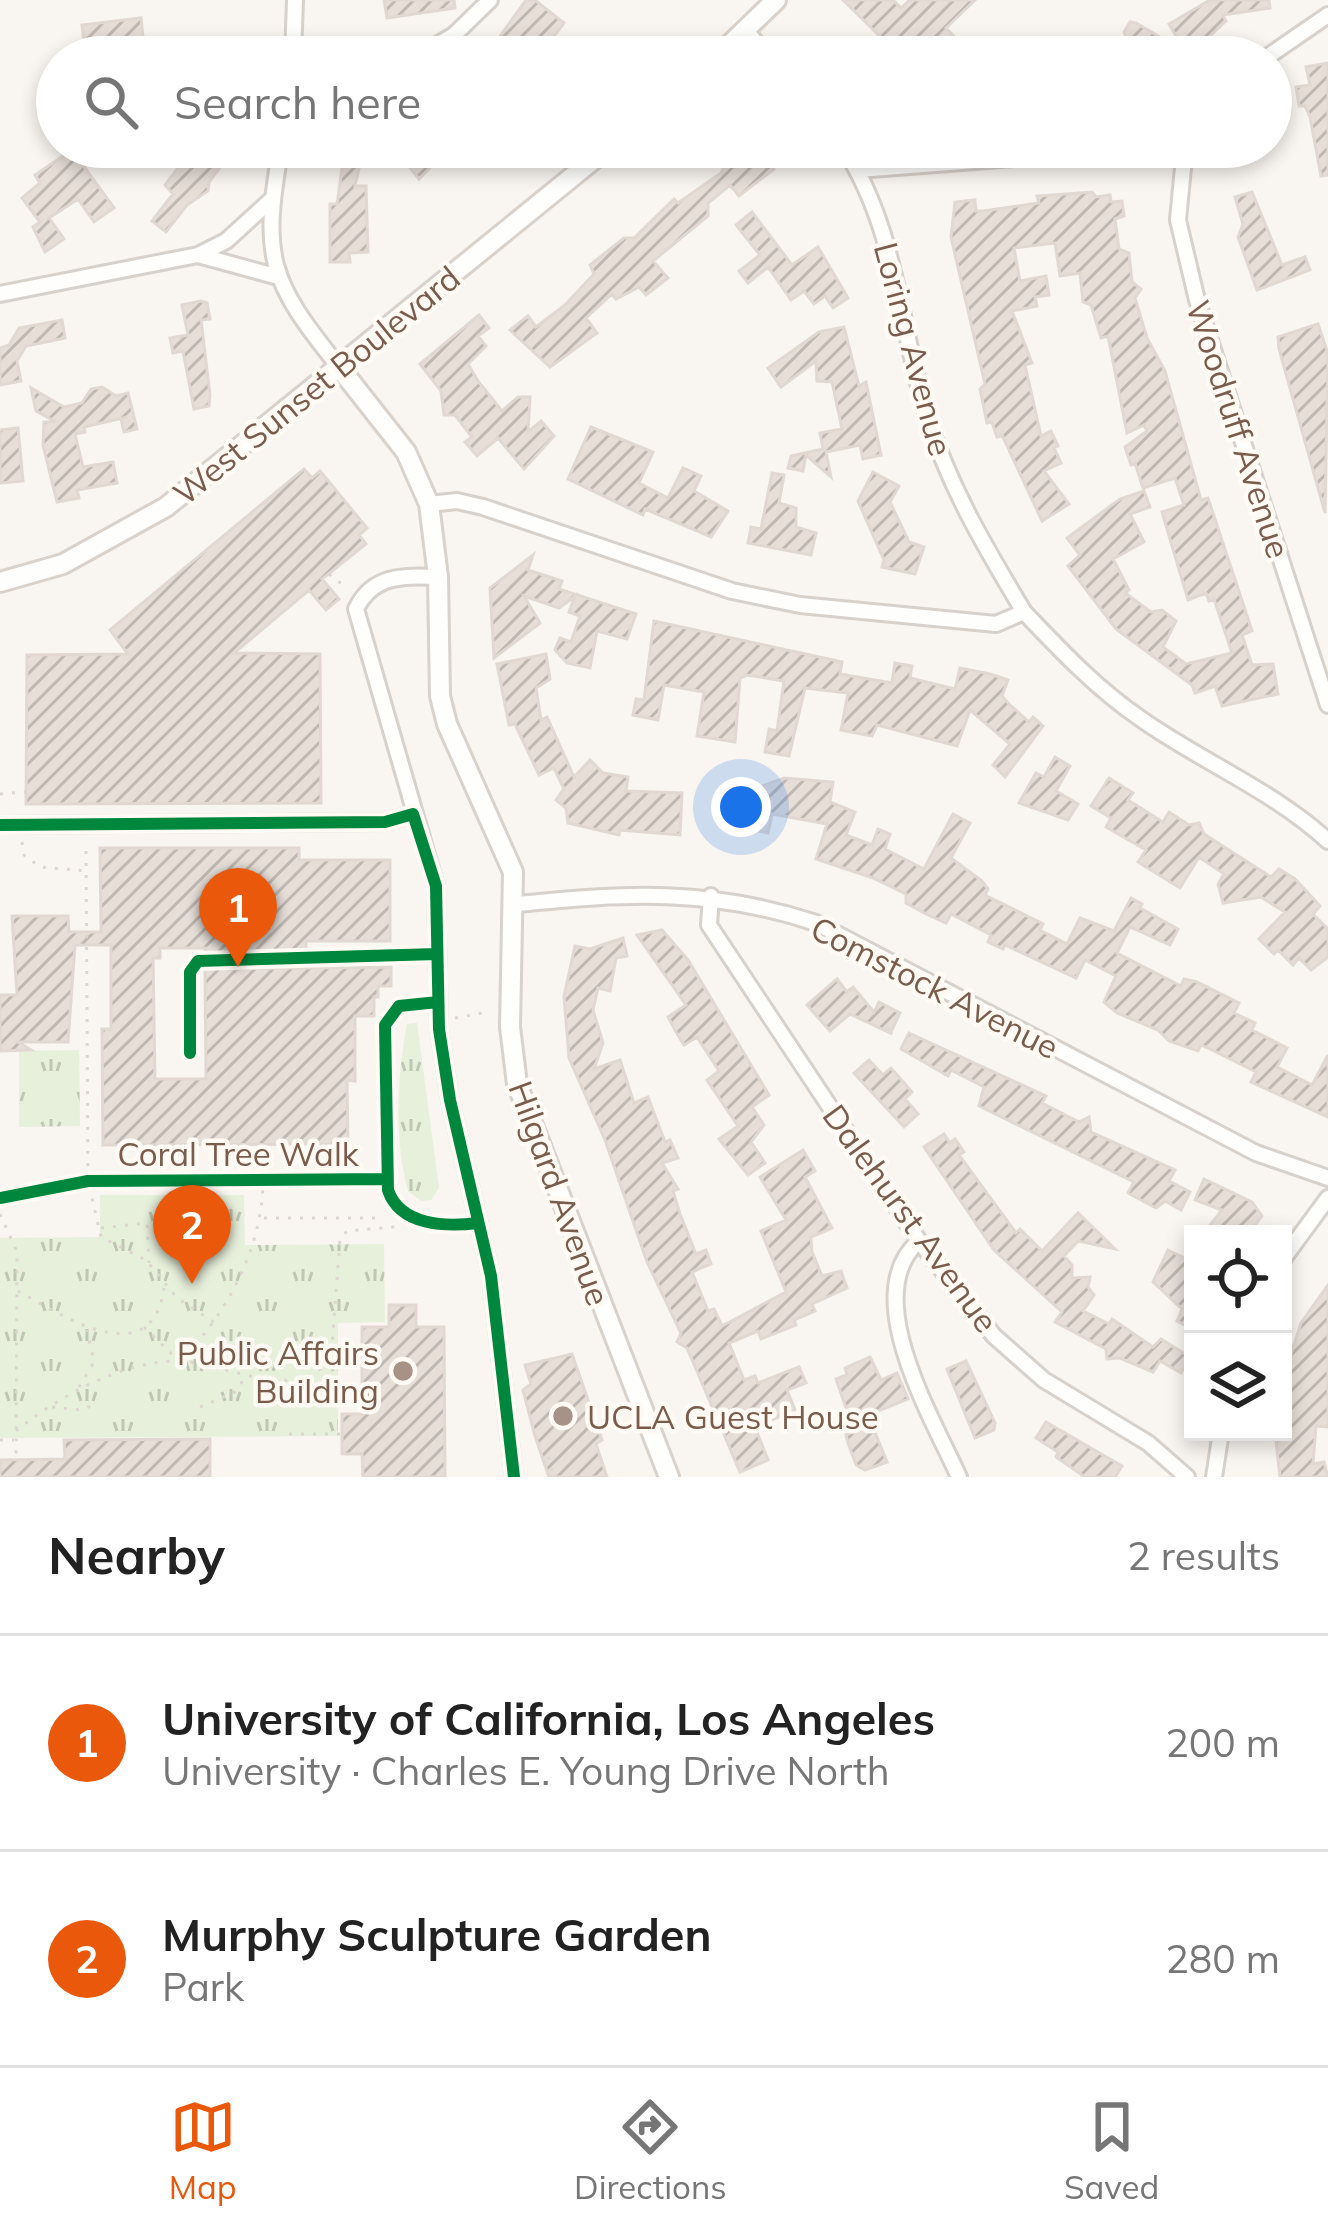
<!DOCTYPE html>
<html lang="en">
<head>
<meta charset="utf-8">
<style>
	body { margin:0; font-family:Mulish,sans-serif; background:#f6f6f6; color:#222 }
	.controls { position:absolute; right:36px; bottom:36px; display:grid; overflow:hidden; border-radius:0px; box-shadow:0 6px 18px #0003 }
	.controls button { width:108px; height:108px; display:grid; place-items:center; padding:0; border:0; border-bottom:3px solid #e0e0e0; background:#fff; color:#222; font:60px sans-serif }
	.you { position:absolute; left:741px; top:807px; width:42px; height:42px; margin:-30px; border:9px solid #fff; border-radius:50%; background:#1a73e8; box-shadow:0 0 0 18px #1a73e833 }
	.badge { display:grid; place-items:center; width:78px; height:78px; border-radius:50%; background:#ea580c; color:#fff; font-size:39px; font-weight:700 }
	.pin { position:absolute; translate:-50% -99px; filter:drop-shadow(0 3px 6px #0008) }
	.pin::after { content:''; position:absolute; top:63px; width:42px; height:36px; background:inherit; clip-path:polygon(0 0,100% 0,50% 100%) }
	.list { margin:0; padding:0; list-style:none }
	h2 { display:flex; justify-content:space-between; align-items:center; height:156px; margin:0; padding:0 48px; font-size:51px }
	h2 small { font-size:39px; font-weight:400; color:#767676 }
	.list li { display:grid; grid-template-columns:78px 1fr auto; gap:36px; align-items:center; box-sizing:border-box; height:216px; padding:0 48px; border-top:3px solid #e0e0e0 }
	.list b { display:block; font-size:45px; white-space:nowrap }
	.list p { margin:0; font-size:39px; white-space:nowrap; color:#767676 }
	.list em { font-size:39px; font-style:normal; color:#767676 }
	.icon { flex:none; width:66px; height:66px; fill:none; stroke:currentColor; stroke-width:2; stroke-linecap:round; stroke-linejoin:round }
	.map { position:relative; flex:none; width:1328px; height:1477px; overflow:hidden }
	.search { position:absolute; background:#fff; box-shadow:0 6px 18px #0003; left:36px; right:36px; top:36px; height:132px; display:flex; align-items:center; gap:30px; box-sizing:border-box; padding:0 42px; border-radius:66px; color:#767676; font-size:45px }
	.sheet { height:588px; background:#fff }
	nav { display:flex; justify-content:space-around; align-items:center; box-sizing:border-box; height:168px; border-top:3px solid #e0e0e0; background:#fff; font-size:33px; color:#767676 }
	nav a { display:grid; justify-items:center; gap:6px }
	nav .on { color:#ea580c }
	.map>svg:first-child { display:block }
</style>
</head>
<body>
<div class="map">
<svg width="1328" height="1477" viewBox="0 0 1328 1477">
	<defs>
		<pattern id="grass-tufts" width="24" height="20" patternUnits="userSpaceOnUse" patternTransform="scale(3)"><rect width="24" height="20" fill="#e7f0db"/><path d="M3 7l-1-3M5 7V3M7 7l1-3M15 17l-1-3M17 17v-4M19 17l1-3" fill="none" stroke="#c0c6b4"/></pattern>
		<pattern id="building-hatch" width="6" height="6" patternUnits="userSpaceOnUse" patternTransform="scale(3)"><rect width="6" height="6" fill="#e6ded7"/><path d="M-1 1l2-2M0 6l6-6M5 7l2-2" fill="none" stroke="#bfb7b1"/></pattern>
	</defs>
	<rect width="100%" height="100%" fill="#f9f5f0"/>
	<path fill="url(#grass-tufts)" d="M 417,1023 L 439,1188 L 431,1200 L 421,1201 L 408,1191 C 394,1139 397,1077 407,1024 Z
		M 79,1050 L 80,1126 L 19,1127 L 19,1051 Z
		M 100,1195 L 244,1195 L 245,1245 L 384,1244 L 385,1322 L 338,1323 L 338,1436 L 0,1438 L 0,1238 L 100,1237 Z"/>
	<path fill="url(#building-hatch)" stroke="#e2d8d2" stroke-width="3" d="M 384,0 L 454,0 L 455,8 L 387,18 Z
		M 526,0 L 535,0 L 564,23 L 554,36 L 551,57 L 485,57 Z
		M 843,0 L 893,0 L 901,8 L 910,0 L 975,0 L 946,28 L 974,57 L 901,57 Z
		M 1210,0 L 1269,0 L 1270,8 L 1223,15 L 1226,21 L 1207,39 L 1183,48 L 1169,24 Z
		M 141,18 L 145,57 L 86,57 L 82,25 Z
		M 1130,22 L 1136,23 L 1180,49 L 1166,57 L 1134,57 L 1124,32 Z
		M 1328,63 L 1328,175 L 1321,176 L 1310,117 L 1305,106 L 1299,106 L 1296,87 L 1310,85 L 1306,67 Z
		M 202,147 L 236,147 L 209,182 L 208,191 L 187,205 L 166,232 L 152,221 L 173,194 L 165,185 L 192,150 L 197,154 Z
		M 345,147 L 364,147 L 355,186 L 366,186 L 368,252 L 349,253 L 350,262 L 330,262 L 330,204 L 337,204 Z
		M 408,147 L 450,147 L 419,179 L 399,154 Z
		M 777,147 L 765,156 L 774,169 L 739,196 L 730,185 L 708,203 L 708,216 L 653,261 L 668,278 L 646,295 L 639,287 L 616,299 L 612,294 L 586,318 L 597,333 L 550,367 L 510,330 L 528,316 L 536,327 L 565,305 L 594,274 L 590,265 L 624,238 L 634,238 L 674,199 L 678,203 L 721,173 L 731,150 Z
		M 72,150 L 114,208 L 94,222 L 78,199 L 49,218 L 64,239 L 45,252 L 33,227 L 40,222 L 22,198 L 40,183 L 35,175 Z
		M 1092,192 L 1096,197 L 1110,195 L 1111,202 L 1122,201 L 1124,216 L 1115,219 L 1119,249 L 1129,253 L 1132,282 L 1141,289 L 1135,298 L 1147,338 L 1165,371 L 1201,500 L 1208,498 L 1252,631 L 1242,635 L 1252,665 L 1273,664 L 1278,694 L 1222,706 L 1215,686 L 1195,693 L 1192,685 L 1116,629 L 1068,566 L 1080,555 L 1067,538 L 1120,499 L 1144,491 L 1150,507 L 1130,514 L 1144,542 L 1113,559 L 1129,590 L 1125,593 L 1151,612 L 1162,610 L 1176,621 L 1163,647 L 1186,664 L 1232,653 L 1214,599 L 1209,601 L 1206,593 L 1188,600 L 1162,512 L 1184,505 L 1175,478 L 1143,488 L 1135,463 L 1131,465 L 1125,447 L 1147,431 L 1144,425 L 1127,433 L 1108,336 L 1101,338 L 1091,305 L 1083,302 L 1080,273 L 1060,276 L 1055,243 L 1014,248 L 1020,281 L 1046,276 L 1049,295 L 1035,297 L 1037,306 L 1012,311 L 1032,363 L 1025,365 L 1041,436 L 1051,431 L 1058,446 L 1054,448 L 1061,463 L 1044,471 L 1069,504 L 1042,521 L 1002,435 L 997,437 L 992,422 L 987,423 L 980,389 L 985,384 L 951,237 L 955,202 L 975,200 L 976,211 L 983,211 L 1039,203 L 1037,196 Z
		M 1252,192 L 1282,265 L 1305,257 L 1310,270 L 1257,290 L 1238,237 L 1243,224 L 1235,197 Z
		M 752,212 L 792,265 L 818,247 L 848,298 L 833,308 L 825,296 L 814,304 L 804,291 L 791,300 L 768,267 L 748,283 L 739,271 L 760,255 L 736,225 Z
		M 201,301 L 207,303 L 210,319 L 201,320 L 210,395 L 209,406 L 194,409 L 183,351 L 173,353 L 170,338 L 188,335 L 182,305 Z
		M 479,315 L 489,328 L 478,336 L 486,346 L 468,364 L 478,381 L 502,411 L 518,397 L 530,397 L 528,432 L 541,421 L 554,436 L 524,469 L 498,438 L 477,456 L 465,442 L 472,437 L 455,415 L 444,415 L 441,391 L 420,364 Z
		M 62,320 L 65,338 L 26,346 L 17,361 L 21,381 L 0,385 L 0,348 L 9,345 L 19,328 Z
		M 1318,324 L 1328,354 L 1325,513 L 1279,349 L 1278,337 Z
		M 844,327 L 859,386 L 866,382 L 881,455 L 863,459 L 860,445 L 826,452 L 831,477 L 806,455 L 803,471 L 788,468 L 791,456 L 823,449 L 820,433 L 842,429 L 832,382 L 817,381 L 816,361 L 781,387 L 768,368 L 819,332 Z
		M 102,387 L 116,396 L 128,393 L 137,429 L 124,432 L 121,419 L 127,417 L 84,427 L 85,432 L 75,434 L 83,467 L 113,462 L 117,483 L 77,490 L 79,498 L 57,502 L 43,445 L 44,422 L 54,421 L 36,411 L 31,388 L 64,407 L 82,403 L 91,389 Z
		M 591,427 L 653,452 L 639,483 L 668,498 L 683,468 L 701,476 L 694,491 L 728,511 L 711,537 L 645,509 L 643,515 L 568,479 Z
		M 18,428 L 23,481 L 0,483 L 0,430 Z
		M 304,469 L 312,478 L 320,471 L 367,528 L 359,535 L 366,544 L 322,579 L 339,599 L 326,610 L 309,590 L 234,653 L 320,654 L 321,803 L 26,804 L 27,655 L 128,654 L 110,630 Z
		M 873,472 L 899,486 L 890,502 L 909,542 L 924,547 L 915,574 L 882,567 L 884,560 L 858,501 Z
		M 772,473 L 784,475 L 779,503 L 796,508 L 796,527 L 816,533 L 811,555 L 748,543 L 751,527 L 761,529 Z
		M 533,555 L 528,570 L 562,581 L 559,589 L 636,614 L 627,639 L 597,631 L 590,668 L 567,663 L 555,650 L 560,638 L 571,642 L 580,616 L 569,612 L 575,596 L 559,608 L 524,596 L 540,623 L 494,658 L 490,588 Z
		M 654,621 L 842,662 L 840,674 L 892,683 L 895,663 L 912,666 L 910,678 L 955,689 L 960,668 L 990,674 L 1008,680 L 1002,696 L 1009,704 L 1029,722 L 1033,717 L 1043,726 L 1005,777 L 993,765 L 1010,744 L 970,710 L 957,746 L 877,725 L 872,736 L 841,730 L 848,693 L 805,688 L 789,756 L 765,752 L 769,729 L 777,731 L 784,681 L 747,675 L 740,678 L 735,742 L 697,736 L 704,692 L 664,685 L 658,720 L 633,715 L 636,699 L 644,700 Z
		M 546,654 L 550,679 L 536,688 L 541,720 L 547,717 L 574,777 L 590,760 L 603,773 L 628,777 L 626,791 L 682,793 L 680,835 L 620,830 L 619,835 L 568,823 L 566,808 L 556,800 L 564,789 L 554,768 L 539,775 L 515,724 L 509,725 L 497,664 Z
		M 1055,757 L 1070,766 L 1056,791 L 1078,804 L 1068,820 L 1019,803 L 1036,773 L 1044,777 Z
		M 784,778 L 833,782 L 830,802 L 855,812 L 846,835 L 872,845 L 878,829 L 890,834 L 885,849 L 924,869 L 953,814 L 970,823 L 951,858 L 982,881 L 988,889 L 985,895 L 1043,924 L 1040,930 L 1067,944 L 1080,918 L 1114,931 L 1131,898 L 1142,904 L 1140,908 L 1178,929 L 1170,945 L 1130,927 L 1117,953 L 1181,986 L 1184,979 L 1197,982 L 1239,1003 L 1234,1013 L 1255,1023 L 1252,1030 L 1287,1048 L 1277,1067 L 1312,1085 L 1328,1055 L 1328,1117 L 1251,1082 L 1256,1072 L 1212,1050 L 1201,1045 L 1198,1051 L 1169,1041 L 1158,1030 L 1117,1013 L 1104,1002 L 1116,976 L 1085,960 L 1076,978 L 1005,945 L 1003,949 L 988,942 L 991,935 L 951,914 L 946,923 L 928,915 L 906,903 L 906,894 L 873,878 L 816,859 L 827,824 L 772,814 L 768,833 L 754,830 L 762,786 Z
		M 1109,778 L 1133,793 L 1128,800 L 1163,822 L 1169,812 L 1189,825 L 1199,823 L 1204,834 L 1271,877 L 1279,869 L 1295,879 L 1320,906 L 1313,914 L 1328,929 L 1328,957 L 1311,970 L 1299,958 L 1293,965 L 1278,950 L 1274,954 L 1259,939 L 1285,912 L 1261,897 L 1223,903 L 1218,884 L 1224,874 L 1199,857 L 1180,888 L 1138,862 L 1146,850 L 1106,827 L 1111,818 L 1091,806 Z
		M 100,848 L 299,848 L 299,860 L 390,860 L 390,941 L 306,941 L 306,950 L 205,953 L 205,948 L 160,948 L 160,958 L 153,958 L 155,1079 L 206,1079 L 205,969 L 391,967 L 391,986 L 378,986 L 378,997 L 374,997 L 374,1016 L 355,1016 L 355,1081 L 347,1080 L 348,1144 L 103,1145 L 102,1029 L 111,1029 L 111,945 L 75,945 L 68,1042 L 18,1042 L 31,1050 L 0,1051 L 0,995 L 17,995 L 12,916 L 68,916 L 69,932 L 101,932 Z
		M 662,930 L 688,960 L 769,1095 L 752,1107 L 764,1125 L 751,1142 L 765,1163 L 748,1175 L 719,1139 L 738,1126 L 707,1080 L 719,1071 L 697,1037 L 684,1045 L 676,1032 L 668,1017 L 686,1005 L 637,935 Z
		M 623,938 L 627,956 L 616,958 L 610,991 L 598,988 L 593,1010 L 603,1043 L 594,1069 L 620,1060 L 634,1103 L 648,1097 L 665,1142 L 670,1140 L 678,1158 L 662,1163 L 678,1189 L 673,1191 L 680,1214 L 696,1254 L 706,1250 L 711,1264 L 692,1272 L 708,1311 L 714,1309 L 722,1326 L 786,1292 L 761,1231 L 786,1220 L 760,1177 L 803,1150 L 815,1171 L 805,1177 L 832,1228 L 811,1237 L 812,1252 L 822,1276 L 841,1271 L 847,1288 L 812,1304 L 815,1311 L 794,1320 L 796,1325 L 761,1339 L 758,1331 L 729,1343 L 744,1380 L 755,1376 L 758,1383 L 799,1367 L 806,1383 L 787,1390 L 795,1410 L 755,1427 L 768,1460 L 740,1472 L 687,1348 L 677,1342 L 681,1333 L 647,1262 L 605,1140 L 569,1058 L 564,996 L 575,946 L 590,949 Z
		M 837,979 L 847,992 L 853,987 L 874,1012 L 879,1002 L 900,1013 L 892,1030 L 886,1027 L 892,1034 L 850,1014 L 830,1031 L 807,1005 Z
		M 909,1033 L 1046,1096 L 1042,1103 L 1079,1122 L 1089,1117 L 1091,1132 L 1175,1170 L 1169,1181 L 1190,1192 L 1181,1210 L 1165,1201 L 1156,1208 L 1128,1193 L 1134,1182 L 979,1106 L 984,1087 L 951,1070 L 948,1076 L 901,1049 Z
		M 869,1060 L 883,1075 L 891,1068 L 912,1092 L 905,1099 L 918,1114 L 904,1127 L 854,1073 Z
		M 944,1134 L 950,1143 L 955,1139 L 964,1152 L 959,1155 L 1016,1233 L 1020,1229 L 1042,1251 L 1078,1213 L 1115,1249 L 1078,1241 L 1064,1256 L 1072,1265 L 1072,1278 L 1090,1277 L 1088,1287 L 1094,1295 L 1083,1311 L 1109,1324 L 1112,1319 L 1153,1347 L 1161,1339 L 1190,1357 L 1181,1373 L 1160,1361 L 1153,1372 L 1120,1358 L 1107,1359 L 1106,1349 L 1055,1322 L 1062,1312 L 994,1250 L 924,1147 Z
		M 1204,1179 L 1252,1202 L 1262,1216 L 1248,1234 L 1203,1234 L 1222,1210 L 1195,1200 Z
		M 1168,1250 L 1193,1262 L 1193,1329 L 1177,1321 L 1182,1309 L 1153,1282 Z
		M 1328,1285 L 1328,1427 L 1316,1426 L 1313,1464 L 1324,1462 L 1328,1477 L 1280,1477 L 1275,1432 L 1283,1432 L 1290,1357 L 1301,1323 Z
		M 389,1305 L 416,1305 L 416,1327 L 444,1327 L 445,1477 L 363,1477 L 362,1454 L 342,1454 L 342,1414 L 362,1414 L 362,1327 L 389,1327 Z
		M 572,1354 L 602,1440 L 596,1444 L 607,1477 L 549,1477 L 535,1436 L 523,1390 L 531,1384 L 525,1365 Z
		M 870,1357 L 881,1380 L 897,1373 L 908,1399 L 868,1415 L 887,1462 L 865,1470 L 856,1465 L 848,1443 L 846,1435 L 854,1431 L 836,1379 L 847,1375 L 845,1368 Z
		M 966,1361 L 995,1423 L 994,1430 L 975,1438 L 947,1369 Z
		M 1046,1422 L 1122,1466 L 1115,1477 L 1085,1477 L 1056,1457 L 1058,1452 L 1036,1438 Z
		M 210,1439 L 210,1477 L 0,1477 L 0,1460 L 65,1459 L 64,1440 Z"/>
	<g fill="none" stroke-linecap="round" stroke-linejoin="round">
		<defs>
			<path id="lane" d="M 438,1002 L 399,1006 L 385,1025 L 388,1190 C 400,1225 445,1227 476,1223
				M 190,1053 L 190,972 L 198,961 L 437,954"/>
			<path id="street" d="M 745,30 L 769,57
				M 293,57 L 295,0
				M 416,57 L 454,35 L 490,0
				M 1267,57 L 1328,15
				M 281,147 C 261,258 269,280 339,367
				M 843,147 C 896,227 899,323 926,412 C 948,485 985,547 1024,612
				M 1185,147 L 1178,220 L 1197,300 L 1328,705
				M 858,170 L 1160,147
				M 198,255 L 226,241 L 271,200
				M 0,294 L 198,255 L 275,276
				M 429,504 L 457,501 L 483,507 L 732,591 L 800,605 L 996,624 L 1024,612 C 1060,650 1097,689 1141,719 C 1202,762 1272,790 1328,841
				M 438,577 C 404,576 373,574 356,609 L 436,886 L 439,1029 L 450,1100 L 491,1276 L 514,1477
				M 0,825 L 385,822 L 413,814
				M 711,896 L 709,925 L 919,1241 L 994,1336 L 1044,1380 L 1148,1443 L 1187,1477
				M 517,904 C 626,893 711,888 816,923 L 1256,1153 L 1328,1178
				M 919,1241 C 858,1294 932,1417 959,1477
				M 1283,1259 L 1328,1198
				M 1214,1477 L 1221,1432"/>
			<path id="secondary" d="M 717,57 L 776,0
				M 339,367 L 406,452 L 429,504 L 438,577 L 440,696 L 447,724 L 513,872 L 510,1027 L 517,1084 L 669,1477
				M 0,582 L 63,564 L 166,507 L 609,147"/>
		</defs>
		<use href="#lane" stroke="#d7d1cb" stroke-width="14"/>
		<use href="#street" stroke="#d7d1cb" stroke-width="20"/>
		<use href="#secondary" stroke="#d9d2cb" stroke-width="24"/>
		<path stroke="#dcd5d0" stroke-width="3" stroke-dasharray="3 9" stroke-linecap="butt" d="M 329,574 L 347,588
			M 0,794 L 26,792
			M 22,842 L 24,855 L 40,867 L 86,871
			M 86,851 L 88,1181 L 101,1237 L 146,1260 L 177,1298 L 215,1323
			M 455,1018 L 483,1013
			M 0,1214 L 17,1252 L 16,1460
			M 264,1218 L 382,1218
			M 101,1228 L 147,1223 L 149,1263
			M 18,1291 C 60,1314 152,1376 164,1288
			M 144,1327 L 179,1361 C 227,1316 263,1246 263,1180
			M 79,1387 L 94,1362 L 87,1330
			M 52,1407 L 80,1410 L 94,1405
			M 200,1407 L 235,1392 L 244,1379
			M 16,1431 C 57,1397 124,1360 179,1361 C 227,1362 294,1406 331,1358 L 340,1239 L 347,1231 L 395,1227
			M 289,1434 L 342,1434
			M 0,1440 L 14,1440
			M 548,1457 L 554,1477"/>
		<use href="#lane" stroke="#fefefd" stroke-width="8"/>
		<use href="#street" stroke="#fefefd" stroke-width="14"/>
		<use href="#secondary" stroke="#fefefd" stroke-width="18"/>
		<defs>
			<path id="cycleway" d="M 0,825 L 385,822 L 413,814 L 436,886 L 439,1029 L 450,1100 L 491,1276 L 514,1477
				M 438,1002 L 399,1006 L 385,1025 L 388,1190 C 400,1226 446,1227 478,1223
				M 190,1053 L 190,972 L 198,961 L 437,954
				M 0,1198 L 88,1181 L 387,1179"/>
		</defs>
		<use href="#cycleway" stroke="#fffaf3" stroke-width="20"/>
		<use href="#cycleway" stroke="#00873e" stroke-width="12"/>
	</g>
	<g fill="#a69286" stroke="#fffaf3" stroke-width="4.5">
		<circle cx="403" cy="1371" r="12"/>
		<circle cx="563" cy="1416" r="12"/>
	</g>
	<g text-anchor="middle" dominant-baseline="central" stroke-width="9" stroke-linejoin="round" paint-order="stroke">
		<g font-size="33" fill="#7a5c4d" stroke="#fffaf3">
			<text transform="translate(914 349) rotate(75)">Loring Avenue</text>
			<text transform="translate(316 385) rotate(-39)">West Sunset Boulevard</text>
			<text transform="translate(1239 429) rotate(72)">Woodruff Avenue</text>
			<text transform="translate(935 987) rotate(27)">Comstock Avenue</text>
			<text x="238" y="1153">Coral Tree Walk</text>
			<text transform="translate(560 1193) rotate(70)">Hilgard Avenue</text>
			<text transform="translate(911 1218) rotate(54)">Dalehurst Avenue</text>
		</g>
		<g font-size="33" fill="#7a5c4d" stroke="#fffaf3" text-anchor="end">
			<text x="379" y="1352">Public Affairs<tspan x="379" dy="38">Building</tspan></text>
			<text x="587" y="1416" text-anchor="start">UCLA Guest House</text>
		</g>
	</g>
</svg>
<div class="controls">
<button><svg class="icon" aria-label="locate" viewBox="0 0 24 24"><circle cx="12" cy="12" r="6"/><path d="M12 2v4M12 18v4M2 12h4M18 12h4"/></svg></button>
<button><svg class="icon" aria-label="layers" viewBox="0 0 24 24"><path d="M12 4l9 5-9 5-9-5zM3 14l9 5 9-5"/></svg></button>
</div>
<div class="you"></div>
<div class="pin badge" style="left:238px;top:967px">1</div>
<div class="pin badge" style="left:192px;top:1284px">2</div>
<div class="search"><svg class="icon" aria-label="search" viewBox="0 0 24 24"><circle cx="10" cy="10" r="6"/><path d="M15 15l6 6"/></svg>Search here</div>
</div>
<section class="sheet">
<h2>Nearby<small>2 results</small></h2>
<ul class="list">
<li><span class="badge">1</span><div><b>University of California, Los Angeles</b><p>University · Charles E. Young Drive North</p></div><em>200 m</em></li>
<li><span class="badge">2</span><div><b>Murphy Sculpture Garden</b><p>Park</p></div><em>280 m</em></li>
</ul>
</section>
<nav>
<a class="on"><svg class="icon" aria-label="map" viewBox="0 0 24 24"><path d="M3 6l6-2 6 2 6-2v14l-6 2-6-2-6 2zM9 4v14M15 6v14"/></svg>Map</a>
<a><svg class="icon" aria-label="directions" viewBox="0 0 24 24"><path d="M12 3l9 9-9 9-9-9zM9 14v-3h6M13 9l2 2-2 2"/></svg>Directions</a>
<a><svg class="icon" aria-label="saved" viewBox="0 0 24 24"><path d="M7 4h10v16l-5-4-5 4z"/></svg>Saved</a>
</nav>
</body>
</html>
